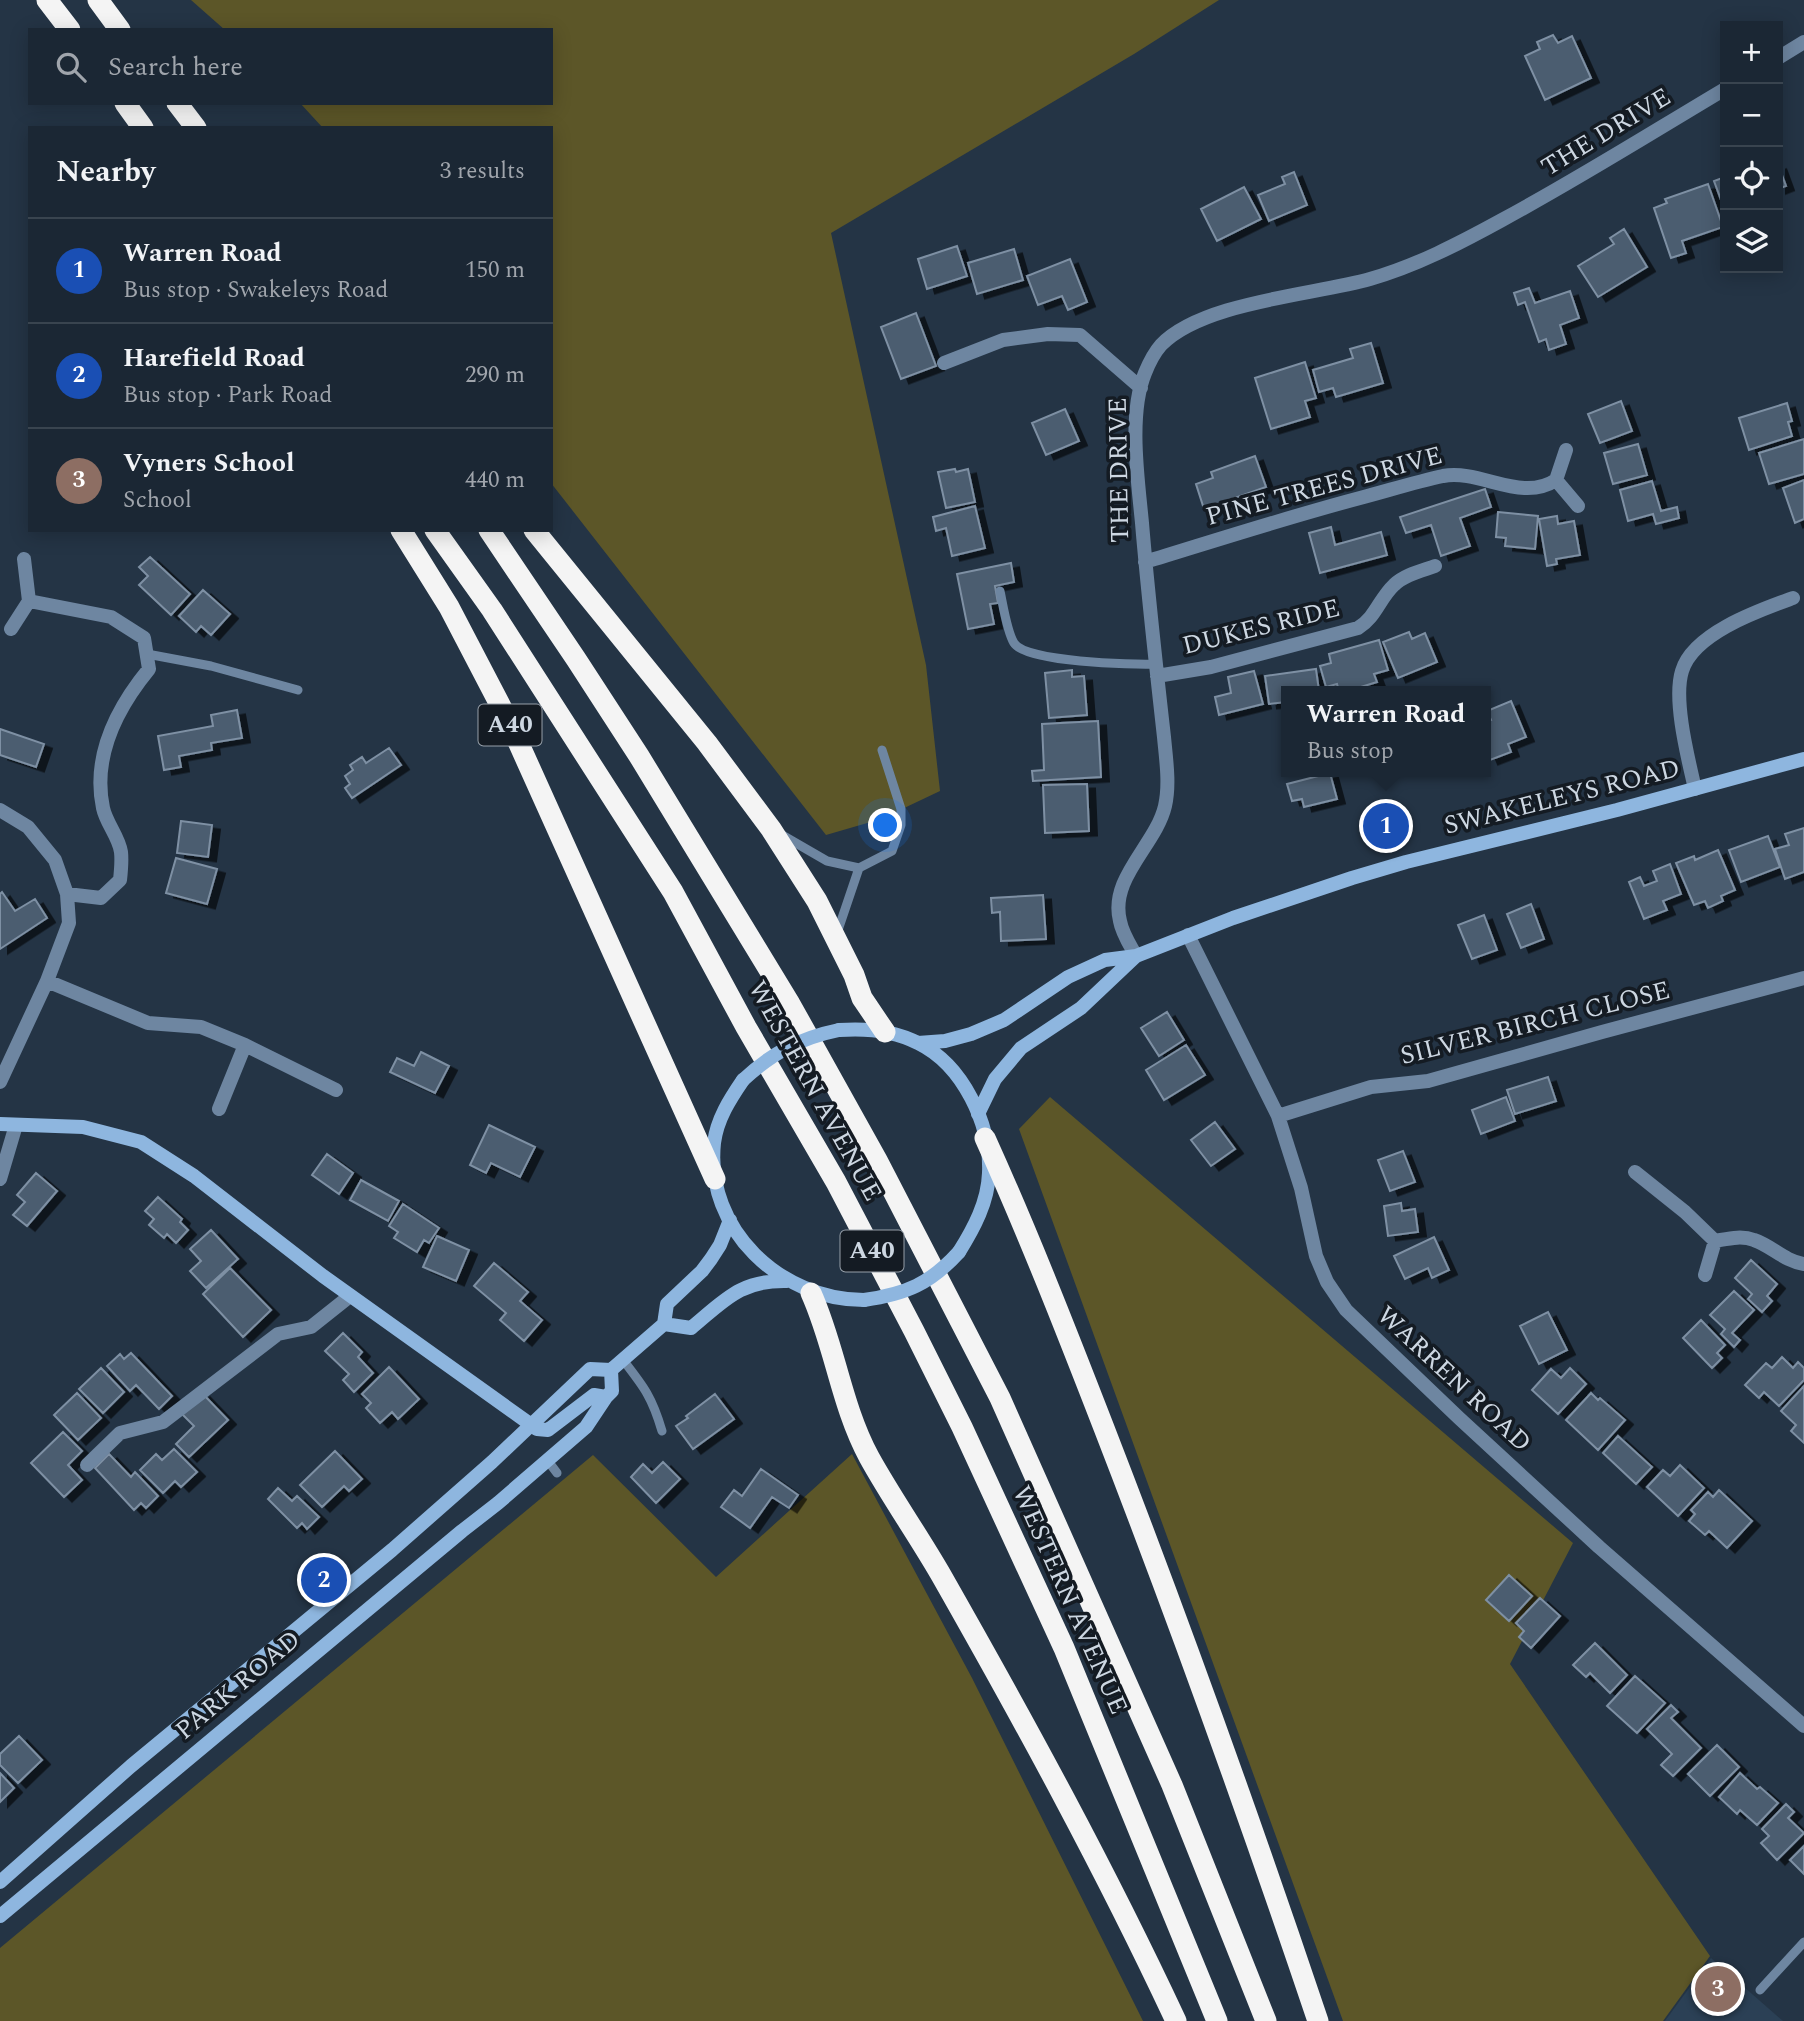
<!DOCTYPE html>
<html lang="en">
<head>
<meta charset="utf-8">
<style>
	body { margin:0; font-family:Spectral,serif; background:#283340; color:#f1f3f6 }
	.controls { position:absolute; right:21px; top:21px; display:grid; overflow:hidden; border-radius:0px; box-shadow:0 4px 18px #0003 }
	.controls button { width:63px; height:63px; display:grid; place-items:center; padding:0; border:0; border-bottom:2px solid #39444f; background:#1b2734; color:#f1f3f6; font:35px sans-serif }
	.you { position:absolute; left:886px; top:826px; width:24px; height:24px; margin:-18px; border:5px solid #fff; border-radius:50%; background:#1a73e8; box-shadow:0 0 0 10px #1a73e833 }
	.badge { display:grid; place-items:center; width:46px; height:46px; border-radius:50%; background:#d93025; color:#fff; font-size:23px; font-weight:700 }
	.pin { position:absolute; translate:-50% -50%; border:4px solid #fff; box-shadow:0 2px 7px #0006 }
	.popup { position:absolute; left:1281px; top:686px; width:210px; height:91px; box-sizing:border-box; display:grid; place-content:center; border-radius:0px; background:#1b2734; filter:drop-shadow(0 2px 5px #0005); font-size:23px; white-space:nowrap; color:#a0a5ac }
	.popup b { font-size:26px; color:#f1f3f6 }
	.popup::after { content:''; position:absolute; left:50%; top:100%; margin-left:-14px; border:14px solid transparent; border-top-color:#1b2734 }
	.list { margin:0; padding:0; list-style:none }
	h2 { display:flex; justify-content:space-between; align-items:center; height:91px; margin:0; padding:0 28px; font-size:30px }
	h2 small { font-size:23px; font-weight:400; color:#a0a5ac }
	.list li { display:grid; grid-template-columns:46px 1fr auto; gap:21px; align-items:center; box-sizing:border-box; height:105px; padding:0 28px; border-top:2px solid #39444f }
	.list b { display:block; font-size:26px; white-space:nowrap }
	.list p { margin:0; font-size:23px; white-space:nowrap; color:#a0a5ac }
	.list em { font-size:23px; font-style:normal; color:#a0a5ac }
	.icon { flex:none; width:38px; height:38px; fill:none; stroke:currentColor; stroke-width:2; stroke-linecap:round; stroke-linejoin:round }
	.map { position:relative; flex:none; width:1804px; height:2021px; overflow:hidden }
	.search { position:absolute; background:#1b2734; box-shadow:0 4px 18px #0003; left:28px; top:28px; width:525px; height:77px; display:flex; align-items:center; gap:18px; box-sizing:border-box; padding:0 24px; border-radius:0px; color:#a0a5ac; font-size:26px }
	.panel { position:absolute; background:#1b2734; box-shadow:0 4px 18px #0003; left:28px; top:126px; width:525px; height:406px; border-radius:0px }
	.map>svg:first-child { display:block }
</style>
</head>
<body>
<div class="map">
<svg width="1804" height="2021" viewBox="0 0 1804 2021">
	<defs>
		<filter id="shadow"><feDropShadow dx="8" dy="4.5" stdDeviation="0" flood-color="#0009"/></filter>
	</defs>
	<rect width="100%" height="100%" fill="#243445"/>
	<path fill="#2b4055" d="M 1711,1958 L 1783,2021 L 1665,2021 Z"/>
	<path fill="#5c5628" d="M 191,0 L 1219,0 L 1134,54 L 831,233 L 926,665 L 940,791 L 881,819 L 826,835 L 551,483 L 551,128 L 323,128 L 300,103 L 551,103 L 551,30 L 225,30 Z
		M 1050,1097 L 1573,1543 L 1510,1664 L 1710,1956 L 1663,2021 L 1343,2021 L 1019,1129 Z
		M 852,1454 L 972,1678 L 1143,2021 L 0,2021 L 0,1948 L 593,1455 L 716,1577 Z"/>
	<path fill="#4c5d6f" stroke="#7e90a4" stroke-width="2" filter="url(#shadow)" d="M 1553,35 L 1558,43 L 1572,36 L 1591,78 L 1545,100 L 1525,56 L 1540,49 L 1537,42 Z
		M 1778,164 L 1786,186 L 1778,189 Z
		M 1294,172 L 1307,205 L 1269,221 L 1258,195 L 1285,184 L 1282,177 Z
		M 1725,177 L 1725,208 L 1724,208 L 1714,181 Z
		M 1708,184 L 1723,227 L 1682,241 L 1686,253 L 1671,258 L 1654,208 L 1667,203 L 1665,199 Z
		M 1244,187 L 1261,219 L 1217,241 L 1201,209 Z
		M 1624,229 L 1647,267 L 1598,297 L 1578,266 L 1614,244 L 1610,238 Z
		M 957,246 L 967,276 L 927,289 L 918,259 Z
		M 1014,249 L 1023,280 L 977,294 L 968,263 Z
		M 1070,259 L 1087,302 L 1068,310 L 1062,296 L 1038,305 L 1027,276 Z
		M 1529,288 L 1535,303 L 1570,291 L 1579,318 L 1560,325 L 1566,344 L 1549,350 L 1546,339 L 1539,342 L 1525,302 L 1518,305 L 1514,293 Z
		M 916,313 L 936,366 L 901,379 L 881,327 Z
		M 1371,343 L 1383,383 L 1336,397 L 1333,388 L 1319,392 L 1313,370 L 1353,358 L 1350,349 Z
		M 1305,362 L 1316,398 L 1305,401 L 1310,417 L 1271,429 L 1255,378 Z
		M 1621,401 L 1632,431 L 1600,443 L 1588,414 Z
		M 1787,403 L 1792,421 L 1788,422 L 1792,436 L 1749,450 L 1739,418 Z
		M 1065,409 L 1079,441 L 1046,455 L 1032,423 Z
		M 1804,439 L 1804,474 L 1769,484 L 1759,453 Z
		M 1638,444 L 1647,475 L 1613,484 L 1604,453 Z
		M 1255,456 L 1266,487 L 1204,509 L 1196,484 L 1213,478 L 1211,472 Z
		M 955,469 L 956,472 L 968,469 L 975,502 L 946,508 L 938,472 Z
		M 1804,480 L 1804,519 L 1795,523 L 1783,488 Z
		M 1652,481 L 1661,511 L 1677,507 L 1679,518 L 1656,524 L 1653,514 L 1628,521 L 1620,490 Z
		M 1485,489 L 1491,507 L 1460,518 L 1470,546 L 1441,556 L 1431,525 L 1406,533 L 1400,517 Z
		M 975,506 L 985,548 L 952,556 L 946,528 L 936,531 L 933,517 Z
		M 1498,512 L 1538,516 L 1535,549 L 1505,546 L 1506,538 L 1496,537 Z
		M 1557,516 L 1558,524 L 1574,521 L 1580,555 L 1556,559 L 1557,564 L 1547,566 L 1539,519 Z
		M 1331,527 L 1335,545 L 1381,532 L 1387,555 L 1320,573 L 1309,533 Z
		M 150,557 L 190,594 L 171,615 L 139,585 L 148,576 L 139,567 Z
		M 1011,563 L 1014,582 L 995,586 L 998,603 L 990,604 L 994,624 L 968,629 L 957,574 Z
		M 203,590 L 230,614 L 211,635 L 201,626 L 196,632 L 179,616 Z
		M 1409,632 L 1412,639 L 1425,633 L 1437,662 L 1398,678 L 1383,642 Z
		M 1379,640 L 1388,670 L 1374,674 L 1377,682 L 1348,691 L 1339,691 L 1337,684 L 1326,687 L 1320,666 L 1331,663 L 1329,654 Z
		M 1316,669 L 1319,691 L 1286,691 L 1286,702 L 1269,704 L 1265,676 Z
		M 1072,670 L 1072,677 L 1084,676 L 1087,715 L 1049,718 L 1045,673 Z
		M 1254,671 L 1263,704 L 1219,715 L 1215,697 L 1231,693 L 1228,677 Z
		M 1511,701 L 1526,737 L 1508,744 L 1511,752 L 1490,760 L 1486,750 L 1486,722 L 1491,720 L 1487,711 Z
		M 237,710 L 242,738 L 211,743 L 212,750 L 179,756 L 181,767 L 164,770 L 158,736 L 213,726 L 211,715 Z
		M 1098,721 L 1101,777 L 1033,781 L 1032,771 L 1044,770 L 1042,724 Z
		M 0,729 L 44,744 L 36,767 L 0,755 Z
		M 389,748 L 401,765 L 352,798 L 345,788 L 350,784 L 345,776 L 353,770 L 350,765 L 362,757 L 366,763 Z
		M 1330,773 L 1337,799 L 1304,807 L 1302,799 L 1292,801 L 1287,784 Z
		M 1087,784 L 1089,831 L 1045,833 L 1043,785 Z
		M 181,821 L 212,825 L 208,857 L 177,853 Z
		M 1804,828 L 1804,872 L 1785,879 L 1775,849 L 1789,845 L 1785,834 Z
		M 1768,836 L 1780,867 L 1741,882 L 1729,850 Z
		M 1718,850 L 1735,890 L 1721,896 L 1723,901 L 1708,908 L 1705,901 L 1694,905 L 1676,863 L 1694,856 L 1695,860 Z
		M 176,858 L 217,869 L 207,904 L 166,893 Z
		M 1670,864 L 1681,894 L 1663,901 L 1667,910 L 1644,919 L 1629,882 L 1640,877 L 1644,886 L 1657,881 L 1653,871 Z
		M 2,892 L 15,911 L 35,899 L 47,918 L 0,949 L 0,894 Z
		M 1043,895 L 1046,939 L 1001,941 L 1000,912 L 992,913 L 991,898 Z
		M 1531,904 L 1544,939 L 1521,948 L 1507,914 Z
		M 1484,915 L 1497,950 L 1472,959 L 1458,925 Z
		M 1167,1012 L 1184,1040 L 1159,1056 L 1141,1028 Z
		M 1186,1045 L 1205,1075 L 1164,1100 L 1146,1070 Z
		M 421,1052 L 449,1066 L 435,1093 L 390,1072 L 397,1058 L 414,1066 Z
		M 1548,1077 L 1556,1101 L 1515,1114 L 1507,1090 Z
		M 1506,1097 L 1515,1121 L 1481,1134 L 1472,1110 Z
		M 1215,1122 L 1235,1149 L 1211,1166 L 1191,1140 Z
		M 489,1125 L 535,1147 L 520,1177 L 491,1163 L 486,1173 L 470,1165 Z
		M 1403,1151 L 1415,1182 L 1390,1191 L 1378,1160 Z
		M 327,1154 L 353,1173 L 339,1194 L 312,1175 Z
		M 36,1173 L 57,1191 L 27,1226 L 13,1215 L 25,1202 L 17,1195 Z
		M 361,1180 L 399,1201 L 388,1221 L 350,1200 Z
		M 158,1197 L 182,1219 L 180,1222 L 188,1230 L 176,1243 L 167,1234 L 164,1238 L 149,1225 L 154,1219 L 145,1211 Z
		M 1401,1203 L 1402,1211 L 1415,1209 L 1418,1232 L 1388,1236 L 1384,1206 Z
		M 403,1204 L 439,1228 L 429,1243 L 424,1240 L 417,1252 L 394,1238 L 398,1232 L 389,1226 Z
		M 211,1230 L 238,1259 L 206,1288 L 190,1271 L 201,1261 L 190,1249 Z
		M 437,1236 L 469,1250 L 456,1281 L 423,1267 Z
		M 1434,1237 L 1449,1270 L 1432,1278 L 1428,1268 L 1405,1279 L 1394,1256 Z
		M 1751,1260 L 1777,1284 L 1767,1296 L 1772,1301 L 1762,1312 L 1748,1299 L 1752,1294 L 1735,1278 Z
		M 494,1263 L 528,1292 L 520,1301 L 542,1320 L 524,1341 L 500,1320 L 506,1313 L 474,1286 Z
		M 230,1268 L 271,1310 L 243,1337 L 203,1294 Z
		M 1734,1291 L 1754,1310 L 1732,1333 L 1740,1340 L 1734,1347 L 1721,1334 L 1725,1329 L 1710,1315 Z
		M 1548,1312 L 1567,1350 L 1539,1364 L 1520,1326 Z
		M 1701,1320 L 1725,1345 L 1717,1353 L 1722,1358 L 1712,1368 L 1683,1338 Z
		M 343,1333 L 362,1352 L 358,1357 L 373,1373 L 354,1392 L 343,1380 L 349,1374 L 325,1351 Z
		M 131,1353 L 172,1396 L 159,1409 L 136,1385 L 130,1391 L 107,1366 L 120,1354 L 124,1359 Z
		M 1782,1357 L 1793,1368 L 1798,1362 L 1804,1368 L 1804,1380 L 1779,1406 L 1764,1392 L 1759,1398 L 1745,1385 L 1766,1363 L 1772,1368 Z
		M 389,1367 L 419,1399 L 398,1419 L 392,1412 L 380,1423 L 366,1408 L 371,1403 L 362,1394 Z
		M 101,1368 L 124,1392 L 103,1413 L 79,1389 Z
		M 1570,1368 L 1586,1384 L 1558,1414 L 1532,1390 L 1551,1369 L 1561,1378 Z
		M 1804,1386 L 1804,1443 L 1791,1431 L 1796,1425 L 1781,1411 Z
		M 77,1393 L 101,1418 L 78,1440 L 54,1415 Z
		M 202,1393 L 228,1420 L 189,1457 L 176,1444 L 194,1426 L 181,1413 Z
		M 1591,1393 L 1598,1400 L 1600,1398 L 1625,1420 L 1598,1450 L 1566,1420 Z
		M 715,1394 L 734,1419 L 693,1449 L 676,1426 L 688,1418 L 686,1416 Z
		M 63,1432 L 82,1451 L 68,1465 L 82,1480 L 64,1497 L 31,1463 Z
		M 1618,1436 L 1652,1467 L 1636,1484 L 1603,1453 Z
		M 174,1449 L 197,1472 L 181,1487 L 175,1481 L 163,1493 L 140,1470 L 156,1454 L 162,1460 Z
		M 335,1451 L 362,1479 L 349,1491 L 344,1486 L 322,1507 L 300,1485 Z
		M 109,1454 L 131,1477 L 135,1472 L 158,1496 L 146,1508 L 141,1503 L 134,1510 L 95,1468 Z
		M 663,1462 L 680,1479 L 656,1503 L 631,1477 L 643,1464 L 652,1473 Z
		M 1680,1465 L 1704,1488 L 1678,1516 L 1647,1487 L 1663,1470 L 1670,1476 Z
		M 761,1469 L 798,1495 L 789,1508 L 772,1497 L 750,1528 L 721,1507 L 734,1490 L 742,1496 Z
		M 278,1488 L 292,1501 L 297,1496 L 319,1517 L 307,1529 L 302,1523 L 297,1528 L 268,1499 Z
		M 1719,1490 L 1752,1521 L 1727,1548 L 1709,1531 L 1705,1535 L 1689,1521 L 1695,1514 L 1691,1510 L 1708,1492 L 1713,1497 Z
		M 1509,1575 L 1532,1596 L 1509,1621 L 1486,1600 Z
		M 1540,1598 L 1560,1616 L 1531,1648 L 1519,1637 L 1524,1631 L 1516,1623 Z
		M 1595,1643 L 1627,1675 L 1610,1693 L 1590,1673 L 1586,1677 L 1573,1665 Z
		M 1635,1676 L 1665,1703 L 1637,1733 L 1607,1706 Z
		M 1671,1705 L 1678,1712 L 1671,1718 L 1701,1748 L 1673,1776 L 1661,1765 L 1672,1754 L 1647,1729 Z
		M 19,1736 L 42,1760 L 18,1783 L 0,1765 L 0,1754 Z
		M 1717,1745 L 1739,1767 L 1710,1796 L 1688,1774 Z
		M 0,1773 L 14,1788 L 0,1802 Z
		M 1740,1773 L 1757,1789 L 1760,1787 L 1778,1803 L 1757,1825 L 1740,1810 L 1737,1814 L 1719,1797 Z
		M 1786,1804 L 1794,1812 L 1788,1818 L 1804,1833 L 1777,1860 L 1761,1843 L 1769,1836 L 1762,1829 Z
		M 1804,1846 L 1804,1874 L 1790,1860 Z"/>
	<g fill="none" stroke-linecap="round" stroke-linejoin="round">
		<path stroke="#6e86a1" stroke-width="9" d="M 1000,591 C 1003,605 1007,632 1014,643 C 1025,662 1132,665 1156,664
			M 147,654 L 211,666 L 298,690
			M 782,835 L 827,861 L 859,868 L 892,851 L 901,825 L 901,809 L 882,750
			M 837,933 L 859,868
			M 623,1360 C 644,1387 652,1397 662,1431
			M 548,1461 L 557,1473
			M 1760,1990 L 1804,1942"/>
		<path stroke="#6e86a1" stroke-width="14" d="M 1778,58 L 1804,42
			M 944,363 L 1003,340 L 1048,334 L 1080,335 L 1141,388
			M 1556,480 L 1578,506
			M 1145,562 C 1217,540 1288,517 1360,498 C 1387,491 1415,482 1443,476 C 1481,469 1521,503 1556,480 L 1566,450
			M 29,601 L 111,617 L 144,638 L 149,669 C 117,708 92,756 103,808 C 106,823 119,837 121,852 C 122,861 121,871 120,880 L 101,898 L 67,894
			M 11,629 L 29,601 L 24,559
			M 1157,676 L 1211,667 L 1358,628 C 1376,617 1379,599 1394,585 C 1404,575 1421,571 1435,566
			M 1695,789 C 1688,758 1673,700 1682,671 C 1693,633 1760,610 1793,598
			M 0,810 L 28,827 L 55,860 L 67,894 L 69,923 L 47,981 L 0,1082
			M 1188,935 L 1278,1116 L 1301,1188 L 1316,1256 L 1327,1282 L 1346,1310 L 1459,1418 L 1599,1547 L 1804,1726
			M 1136,956 C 1130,945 1122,933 1120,921 C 1109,878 1156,845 1165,806 C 1170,784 1166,759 1164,737 C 1156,666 1148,595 1142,523 C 1138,480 1128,414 1145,373 C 1149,363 1154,353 1161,345 C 1202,302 1313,295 1370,279 C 1416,266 1460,243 1502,220 C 1578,179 1651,133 1725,89
			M 47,981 L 148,1023 L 201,1027 L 245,1045 L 336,1090
			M 219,1109 L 245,1045
			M 1278,1116 L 1371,1087 L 1428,1081 L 1602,1032 L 1804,978
			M 1635,1172 L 1685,1212 L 1715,1241 L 1705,1275
			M 0,1179 L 16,1125
			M 1715,1241 C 1727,1239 1741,1235 1754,1240 C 1772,1246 1784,1261 1804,1264
			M 87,1465 L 120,1433 L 163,1422 L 278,1334 L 311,1327 L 350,1296"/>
		<path stroke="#8eb6df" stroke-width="14" d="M 839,1030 C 866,1028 893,1030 918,1043 C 963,1065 991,1124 989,1173 C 988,1202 974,1228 959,1252
			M 918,1043 L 945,1041 L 971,1034 L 1004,1020 L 1068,977 L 1105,960 L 1136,956 L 1233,918 L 1352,878 L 1406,862 L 1617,810 L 1804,759
			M 743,1080 C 730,1099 717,1119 714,1143 C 705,1230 781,1300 864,1300
			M 978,1114 L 995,1079 L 1021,1048 L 1081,1008 L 1136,956
			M 0,1124 L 83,1127 L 141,1142 L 194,1176 L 323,1276 L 537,1429 L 548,1430 L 594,1395 L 606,1397
			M 664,1324 L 691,1328 C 725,1300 740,1280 787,1281
			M 0,1882 L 131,1766 L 392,1550 L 492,1462 L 590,1369 L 611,1370 L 664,1324 L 667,1304 L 702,1271 L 711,1259 L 720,1245 L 730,1220
			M 0,1916 L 462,1531 L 498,1503 L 586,1427 L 606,1397 L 612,1391 L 611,1370"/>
		<path stroke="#f4f4f4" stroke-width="21" d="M 47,0 L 70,30
			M 98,0 L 120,30
			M 125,103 L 143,128
			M 177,103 L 196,128
			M 401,530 L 449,607 L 510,724 L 715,1179
			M 435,530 L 492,610 L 673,892 L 746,1027 L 836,1182 L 914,1331 L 962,1427 L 1064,1648 L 1217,2021
			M 489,530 L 576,659 L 639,756 L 790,1004 L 877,1160 L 1000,1398 L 1172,1785 L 1266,2021
			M 534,530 L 707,743 L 771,829 L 817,901 L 854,975 L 862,998 L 885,1032
			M 985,1138 C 1028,1233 1066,1330 1104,1428 C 1180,1624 1251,1822 1318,2021
			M 811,1293 C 835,1346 841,1405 869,1457 C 891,1497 918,1535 941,1575 C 1024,1721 1105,1869 1176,2021"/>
		<path stroke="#8eb6df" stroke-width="14" d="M 743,1080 C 772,1053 800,1038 839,1030
			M 864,1300 C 906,1294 930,1284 959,1252"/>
	</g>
	<g text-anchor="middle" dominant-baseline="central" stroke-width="7" stroke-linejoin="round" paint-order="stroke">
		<g fill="#141b23" stroke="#969fa9" stroke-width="2">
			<rect x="478.5" y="704.5" width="63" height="41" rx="5"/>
			<rect x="840.5" y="1230.5" width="63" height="41" rx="5"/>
		</g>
		<g font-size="24" font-weight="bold" fill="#cdd7e2">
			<text x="510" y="725">A40</text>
			<text x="872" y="1251">A40</text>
		</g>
		<g font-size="26" fill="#cdd7e2" stroke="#141b23">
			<text transform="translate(1606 132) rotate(-31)">THE DRIVE</text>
			<text transform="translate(1119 470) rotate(-91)">THE DRIVE</text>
			<text transform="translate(1324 486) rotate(-15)">PINE TREES DRIVE</text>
			<text transform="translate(1261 627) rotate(-14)">DUKES RIDE</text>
			<text transform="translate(1562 797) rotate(-14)">SWAKELEYS ROAD</text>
			<text transform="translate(1535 1023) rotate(-14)">SILVER BIRCH CLOSE</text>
			<text transform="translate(815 1091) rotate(61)">WESTERN AVENUE</text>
			<text transform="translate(1454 1379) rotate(43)">WARREN ROAD</text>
			<text transform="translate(1070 1600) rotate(66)">WESTERN AVENUE</text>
			<text transform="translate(238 1685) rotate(-40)">PARK ROAD</text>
		</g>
	</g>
</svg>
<div class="controls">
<button>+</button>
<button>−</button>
<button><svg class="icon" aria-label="locate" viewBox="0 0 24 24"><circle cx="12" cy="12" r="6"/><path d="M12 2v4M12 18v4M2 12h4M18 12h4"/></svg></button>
<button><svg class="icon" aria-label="layers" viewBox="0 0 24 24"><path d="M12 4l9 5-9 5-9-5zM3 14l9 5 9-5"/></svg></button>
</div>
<div class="you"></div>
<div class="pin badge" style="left:1386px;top:826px;background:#1a4fb4">1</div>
<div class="popup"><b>Warren Road</b>Bus stop</div>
<div class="pin badge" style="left:324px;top:1580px;background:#1a4fb4">2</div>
<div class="pin badge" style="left:1718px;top:1989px;background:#8d6e63">3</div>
<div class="search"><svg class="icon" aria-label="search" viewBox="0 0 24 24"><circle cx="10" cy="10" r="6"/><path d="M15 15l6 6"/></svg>Search here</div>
<section class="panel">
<h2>Nearby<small>3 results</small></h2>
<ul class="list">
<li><span class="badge" style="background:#1a4fb4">1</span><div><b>Warren Road</b><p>Bus stop · Swakeleys Road</p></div><em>150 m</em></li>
<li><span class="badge" style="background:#1a4fb4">2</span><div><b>Harefield Road</b><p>Bus stop · Park Road</p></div><em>290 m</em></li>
<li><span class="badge" style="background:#8d6e63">3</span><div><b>Vyners School</b><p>School</p></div><em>440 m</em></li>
</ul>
</section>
</div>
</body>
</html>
